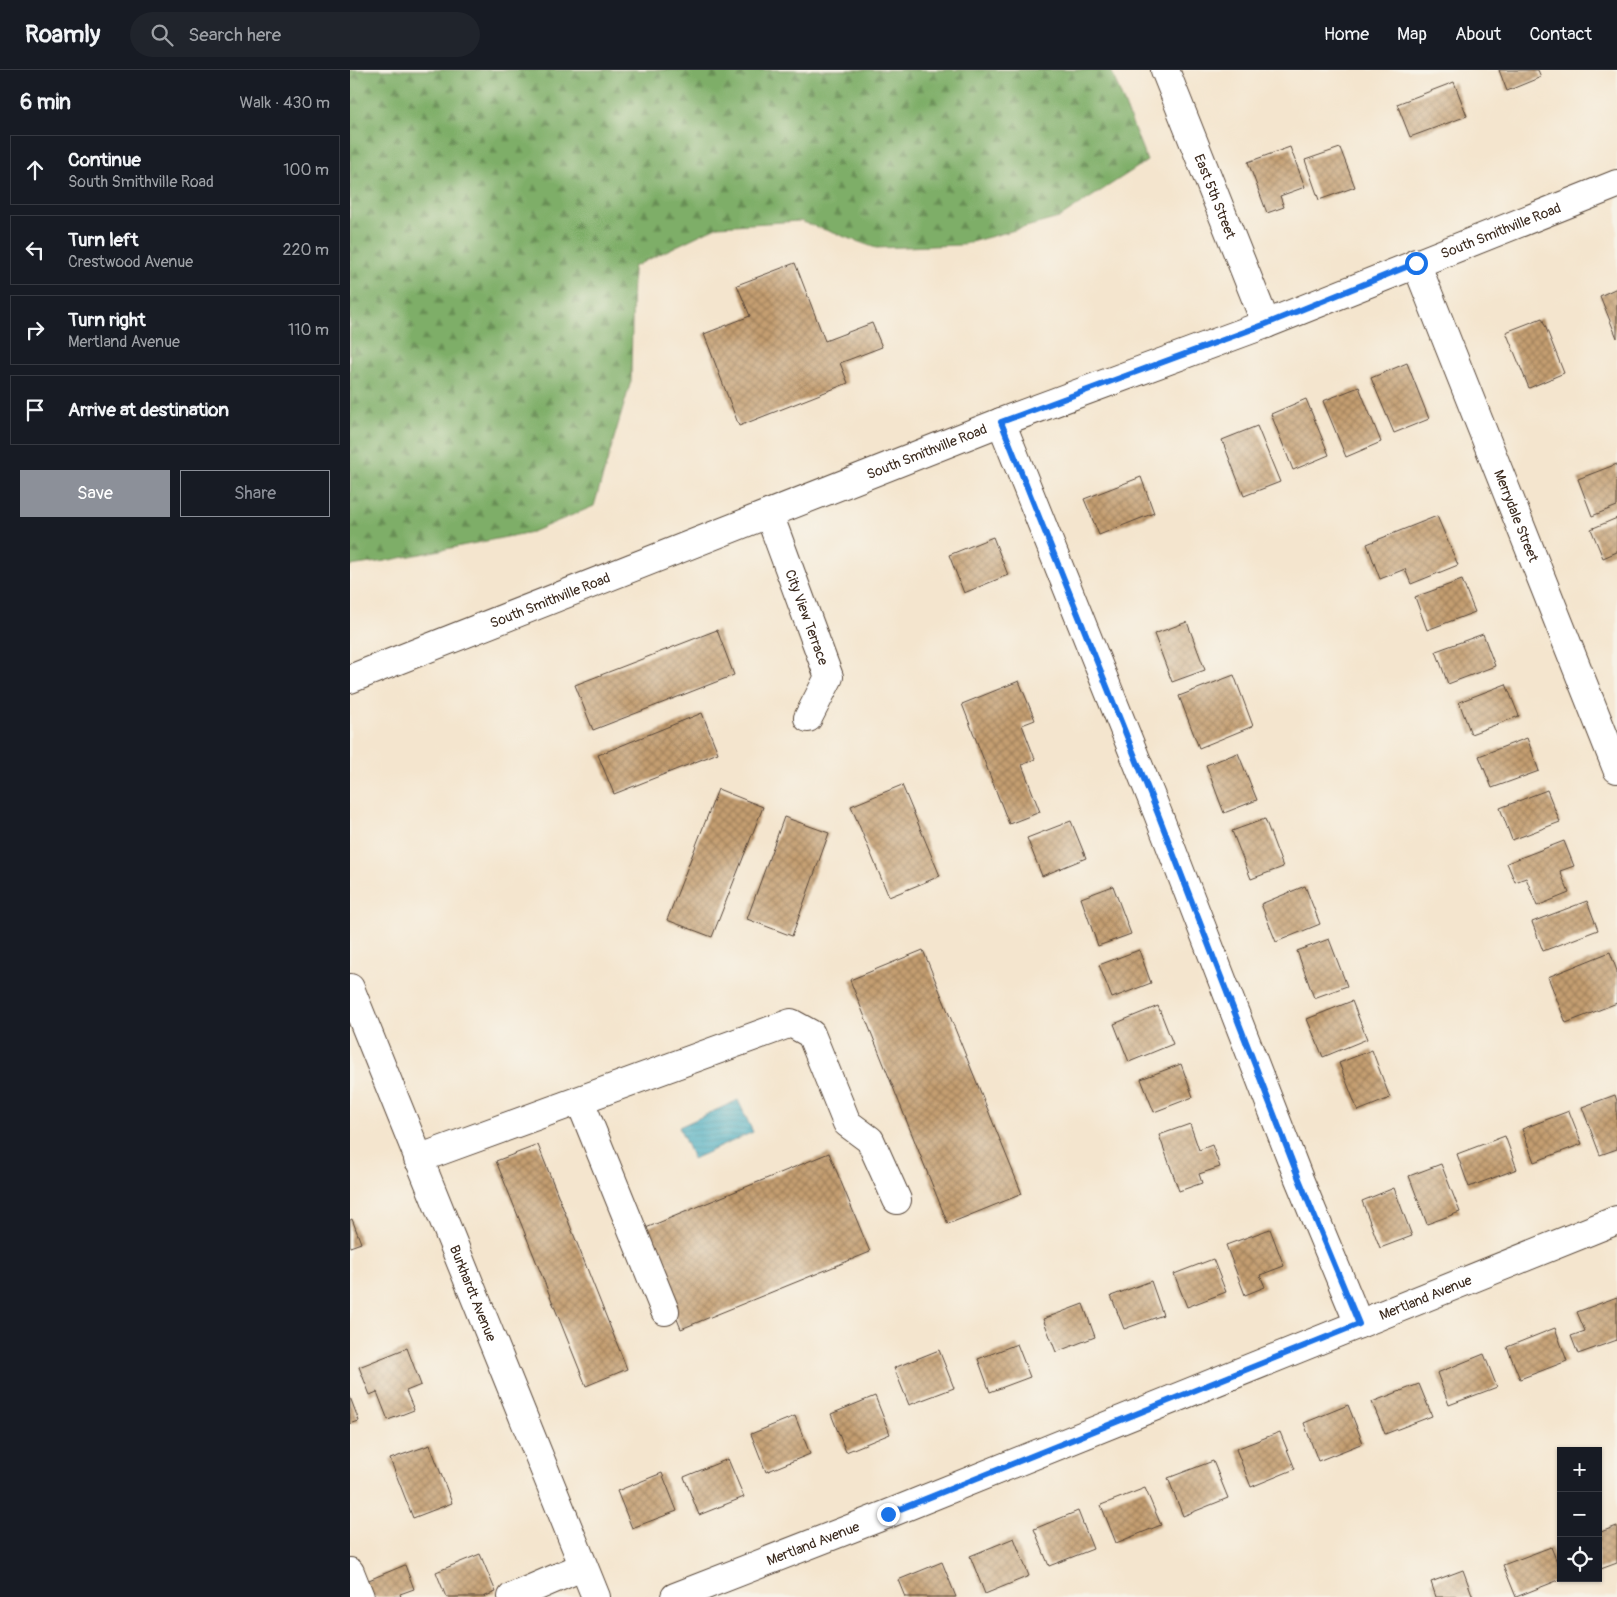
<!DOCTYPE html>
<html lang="en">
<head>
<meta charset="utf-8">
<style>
	body { margin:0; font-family:Pangolin,sans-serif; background:#20242c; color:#f1f3f6 }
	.controls { position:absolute; right:15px; bottom:15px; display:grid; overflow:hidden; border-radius:0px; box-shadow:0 1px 4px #0004 }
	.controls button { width:45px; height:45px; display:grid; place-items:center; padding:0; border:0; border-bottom:1px solid #363941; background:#171b24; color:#f1f3f6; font:25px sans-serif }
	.stop { position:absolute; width:15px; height:15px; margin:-11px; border:4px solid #1a73e8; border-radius:50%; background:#fff }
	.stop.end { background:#1a73e8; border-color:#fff; box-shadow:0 1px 5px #0008 }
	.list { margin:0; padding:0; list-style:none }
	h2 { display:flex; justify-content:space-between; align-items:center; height:65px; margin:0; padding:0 20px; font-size:21px }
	h2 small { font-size:16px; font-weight:400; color:#9ea1a6 }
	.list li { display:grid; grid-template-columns:32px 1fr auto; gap:15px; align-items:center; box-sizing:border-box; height:70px; margin:0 10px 10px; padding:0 10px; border:1px solid #363941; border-radius:0px }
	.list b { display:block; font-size:19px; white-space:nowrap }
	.list p { margin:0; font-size:16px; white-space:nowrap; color:#9ea1a6 }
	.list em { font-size:16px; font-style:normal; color:#9ea1a6 }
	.actions { display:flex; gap:10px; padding:15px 20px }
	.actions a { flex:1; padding:11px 0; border:1px solid #8c9099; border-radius:0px; text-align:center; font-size:18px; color:#8c9099 }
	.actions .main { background:#8c9099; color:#fff }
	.icon { flex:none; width:28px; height:28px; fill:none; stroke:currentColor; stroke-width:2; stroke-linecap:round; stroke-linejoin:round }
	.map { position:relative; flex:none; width:1267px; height:1527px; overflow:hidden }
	header { display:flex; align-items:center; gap:30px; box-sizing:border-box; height:70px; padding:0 25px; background:#171b24; border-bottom:1px solid #363941 }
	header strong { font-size:24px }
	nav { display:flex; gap:28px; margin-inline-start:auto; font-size:18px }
	.search { width:350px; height:45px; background:#20242c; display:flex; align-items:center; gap:12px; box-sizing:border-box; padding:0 18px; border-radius:28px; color:#9ea1a6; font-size:19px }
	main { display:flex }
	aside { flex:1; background:#171b24 }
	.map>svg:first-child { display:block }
</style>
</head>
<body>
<header>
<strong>Roamly</strong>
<div class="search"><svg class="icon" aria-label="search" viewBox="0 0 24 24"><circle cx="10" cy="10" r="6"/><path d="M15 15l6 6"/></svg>Search here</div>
<nav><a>Home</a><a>Map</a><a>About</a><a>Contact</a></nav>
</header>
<main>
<aside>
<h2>6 min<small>Walk · 430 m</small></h2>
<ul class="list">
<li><svg class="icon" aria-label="ahead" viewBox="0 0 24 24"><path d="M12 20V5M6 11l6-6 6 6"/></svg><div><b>Continue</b><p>South Smithville Road</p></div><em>100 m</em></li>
<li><svg class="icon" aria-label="left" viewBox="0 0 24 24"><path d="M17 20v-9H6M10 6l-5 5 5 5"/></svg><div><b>Turn left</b><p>Crestwood Avenue</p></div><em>220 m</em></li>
<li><svg class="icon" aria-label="right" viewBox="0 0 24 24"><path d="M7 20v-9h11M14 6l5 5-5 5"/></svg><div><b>Turn right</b><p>Mertland Avenue</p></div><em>110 m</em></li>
<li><svg class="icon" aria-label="arrive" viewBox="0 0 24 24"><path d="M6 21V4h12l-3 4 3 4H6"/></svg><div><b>Arrive at destination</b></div></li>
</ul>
<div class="actions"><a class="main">Save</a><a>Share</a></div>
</aside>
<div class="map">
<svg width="1267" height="1527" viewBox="0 0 1267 1527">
	<defs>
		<pattern id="forest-firs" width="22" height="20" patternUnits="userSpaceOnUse" patternTransform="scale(1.25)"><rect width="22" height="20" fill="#7eae68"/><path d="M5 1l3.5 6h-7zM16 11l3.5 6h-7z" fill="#688e55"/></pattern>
		<pattern id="water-rules" width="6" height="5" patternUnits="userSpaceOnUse" patternTransform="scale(1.25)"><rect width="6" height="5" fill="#3ea8be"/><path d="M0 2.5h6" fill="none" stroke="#35899a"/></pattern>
		<pattern id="building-cross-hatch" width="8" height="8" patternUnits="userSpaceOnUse" patternTransform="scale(1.25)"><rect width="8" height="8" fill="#c49e71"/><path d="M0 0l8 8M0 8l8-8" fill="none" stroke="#a0815c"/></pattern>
	</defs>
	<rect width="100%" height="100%" fill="#f7f3e8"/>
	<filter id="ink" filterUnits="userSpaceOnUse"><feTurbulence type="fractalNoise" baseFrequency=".02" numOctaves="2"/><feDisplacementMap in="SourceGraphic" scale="10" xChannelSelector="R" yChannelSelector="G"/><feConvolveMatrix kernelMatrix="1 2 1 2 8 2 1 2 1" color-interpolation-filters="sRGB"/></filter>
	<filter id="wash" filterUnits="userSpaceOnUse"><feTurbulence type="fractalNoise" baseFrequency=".0096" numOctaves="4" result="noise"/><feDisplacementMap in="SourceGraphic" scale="20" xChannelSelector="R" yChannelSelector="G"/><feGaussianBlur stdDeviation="1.12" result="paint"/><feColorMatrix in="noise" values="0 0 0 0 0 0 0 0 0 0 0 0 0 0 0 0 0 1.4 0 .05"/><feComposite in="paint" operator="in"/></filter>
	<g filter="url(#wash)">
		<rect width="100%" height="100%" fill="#f4e5ce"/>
		<path fill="url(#forest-firs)" stroke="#5c6c43" d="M 0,0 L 761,0 L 797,91 L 709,148 L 610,175 L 526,178 L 450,151 L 368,156 L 283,197 L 281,311 L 244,436 L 182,462 L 35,491 L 0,496 Z"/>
		<path fill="url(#water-rules)" stroke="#3c696e" d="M 388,1030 L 403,1062 L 343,1089 L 329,1057 Z"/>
		<g id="blocks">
			<path fill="url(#building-cross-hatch)" d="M 1149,0 L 1188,0 L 1191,7 L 1157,21 Z
				M 1104,12 L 1117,46 L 1060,67 L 1047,34 Z
				M 940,77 L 955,117 L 930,126 L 934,137 L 917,143 L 898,92 Z
				M 990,78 L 1005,117 L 969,130 L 955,90 Z
				M 445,193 L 475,271 L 522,253 L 532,277 L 490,293 L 498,313 L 389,356 L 354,264 L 400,246 L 387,215 Z
				M 1267,218 L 1267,268 L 1250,226 Z
				M 1192,248 L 1214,303 L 1179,318 L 1156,262 Z
				M 1057,293 L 1079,349 L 1044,363 L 1021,308 Z
				M 1009,317 L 1031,372 L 996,387 L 973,331 Z
				M 956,329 L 979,385 L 943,400 L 921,344 Z
				M 907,356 L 930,412 L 894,426 L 872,370 Z
				M 1267,394 L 1267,436 L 1242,446 L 1228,409 Z
				M 791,407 L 804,443 L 749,465 L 734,429 Z
				M 1087,446 L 1108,495 L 1061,514 L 1055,499 L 1030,509 L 1017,474 Z
				M 1267,448 L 1267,482 L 1253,488 L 1241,459 Z
				M 643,467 L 658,505 L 614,523 L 599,485 Z
				M 1112,510 L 1125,542 L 1077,560 L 1065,527 Z
				M 837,552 L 855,600 L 822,612 L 804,564 Z
				M 367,560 L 384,605 L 243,660 L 225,615 Z
				M 1133,564 L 1145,596 L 1098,614 L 1086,581 Z
				M 884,605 L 903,656 L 849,678 L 829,626 Z
				M 669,611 L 685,650 L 672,655 L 685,689 L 672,695 L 690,742 L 659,754 L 612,634 Z
				M 1156,614 L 1169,646 L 1121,664 L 1109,632 Z
				M 352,643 L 368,683 L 264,724 L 248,685 Z
				M 1177,668 L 1189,701 L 1142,718 L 1129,686 Z
				M 888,683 L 907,730 L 874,743 L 856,695 Z
				M 552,715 L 590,806 L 539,827 L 501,736 Z
				M 368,719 L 413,737 L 362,867 L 317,850 Z
				M 1197,720 L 1210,752 L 1162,770 L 1150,738 Z
				M 434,747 L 479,763 L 442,866 L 397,849 Z
				M 915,749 L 933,797 L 901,809 L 882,761 Z
				M 721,751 L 736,788 L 692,806 L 677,768 Z
				M 1214,771 L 1224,796 L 1210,801 L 1219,823 L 1187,836 L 1176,808 L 1165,812 L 1157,793 Z
				M 763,816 L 781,864 L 748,876 L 731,828 Z
				M 955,816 L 970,854 L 926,872 L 911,834 Z
				M 1237,831 L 1248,860 L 1193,881 L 1182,852 Z
				M 979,869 L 997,916 L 964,928 L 947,881 Z
				M 573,880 L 672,1124 L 598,1154 L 500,910 Z
				M 789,880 L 801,913 L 762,928 L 749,895 Z
				M 1260,882 L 1267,901 L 1267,933 L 1216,953 L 1198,907 Z
				M 1002,931 L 1017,969 L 973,987 L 957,949 Z
				M 808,936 L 823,974 L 779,992 L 764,954 Z
				M 1022,980 L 1040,1028 L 1008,1041 L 989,993 Z
				M 831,994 L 843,1027 L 804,1042 L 791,1009 Z
				M 1265,1025 L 1267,1031 L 1267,1079 L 1250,1085 L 1232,1037 Z
				M 1219,1041 L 1232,1074 L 1184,1092 L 1172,1059 Z
				M 840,1054 L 849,1080 L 862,1075 L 870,1097 L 849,1104 L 852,1113 L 829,1121 L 809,1065 Z
				M 1155,1066 L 1167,1099 L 1119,1117 L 1107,1084 Z
				M 188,1075 L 277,1299 L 236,1316 L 146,1091 Z
				M 479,1083 L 520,1182 L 331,1259 L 291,1160 Z
				M 1091,1094 L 1110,1142 L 1077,1154 L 1059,1106 Z
				M 1044,1118 L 1062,1166 L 1030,1178 L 1012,1131 Z
				M 2,1149 L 11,1173 L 0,1177 L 0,1150 Z
				M 920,1159 L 934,1196 L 910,1205 L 915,1217 L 895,1225 L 876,1175 Z
				M 863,1189 L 876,1222 L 837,1237 L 824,1204 Z
				M 801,1211 L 813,1245 L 774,1259 L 761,1226 Z
				M 1267,1227 L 1267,1270 L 1228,1284 L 1221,1266 L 1235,1261 L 1227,1242 Z
				M 733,1234 L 745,1267 L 706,1282 L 693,1249 Z
				M 1205,1258 L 1217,1291 L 1170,1309 L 1157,1277 Z
				M 667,1274 L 680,1307 L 640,1322 L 628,1289 Z
				M 57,1278 L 71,1315 L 56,1321 L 64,1340 L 38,1350 L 27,1322 L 20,1325 L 9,1297 Z
				M 589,1280 L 604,1318 L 559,1335 L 544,1298 Z
				M 1134,1284 L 1147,1317 L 1099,1335 L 1087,1303 Z
				M 1069,1314 L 1082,1346 L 1035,1364 L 1022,1332 Z
				M 525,1326 L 540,1364 L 496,1382 L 481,1344 Z
				M 0,1327 L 9,1351 L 0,1354 Z
				M 998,1335 L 1013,1373 L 968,1391 L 954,1353 Z
				M 445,1346 L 460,1384 L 416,1402 L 401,1364 Z
				M 930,1362 L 945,1399 L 901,1417 L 886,1379 Z
				M 80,1375 L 102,1433 L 63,1448 L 40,1389 Z
				M 378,1389 L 394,1427 L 349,1445 L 334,1407 Z
				M 863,1391 L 878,1428 L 833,1446 L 818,1408 Z
				M 312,1403 L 327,1441 L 282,1458 L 267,1421 Z
				M 795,1418 L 811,1455 L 766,1473 L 751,1435 Z
				M 728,1441 L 743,1479 L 699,1496 L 684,1459 Z
				M 1267,1456 L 1267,1493 L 1248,1500 L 1248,1463 Z
				M 664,1468 L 679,1506 L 635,1524 L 620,1486 Z
				M 1201,1477 L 1211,1502 L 1211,1508 L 1214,1508 L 1166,1527 L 1153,1495 Z
				M 130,1484 L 146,1522 L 133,1527 L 96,1527 L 86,1502 Z
				M 592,1492 L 606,1527 L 555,1527 L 548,1510 Z
				M 55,1495 L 64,1519 L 50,1524 L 51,1527 L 20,1527 L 14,1512 Z
				M 1113,1500 L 1123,1527 L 1086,1527 L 1081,1512 Z"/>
		</g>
	</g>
	<g filter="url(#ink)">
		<use href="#blocks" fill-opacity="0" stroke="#574638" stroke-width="1"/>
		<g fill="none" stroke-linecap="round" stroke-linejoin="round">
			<defs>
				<g id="minor">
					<path id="s1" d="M 815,0 L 916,254"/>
					<path id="s2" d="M 1066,193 L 1267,699"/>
					<path d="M 651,352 L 808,744 L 949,1109 L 1009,1254"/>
					<path id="s3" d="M 419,444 L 479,607 L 458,648"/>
					<path id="s4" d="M 0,918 L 246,1527"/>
					<path d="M 230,1031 L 315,1241"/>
					<path d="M 68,1089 L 441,953 L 461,964 L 497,1053 L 520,1070 L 547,1130"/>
					<path d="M 0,1502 L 10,1527"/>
					<path d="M 162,1527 L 232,1497"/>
					<path id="s5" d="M 325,1527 L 538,1444 L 1267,1150"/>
				</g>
				<g id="major">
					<path id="s6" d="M 0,609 L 651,352 L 916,254 L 1267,114"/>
				</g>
			</defs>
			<use href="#minor" stroke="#574638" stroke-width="30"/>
			<use href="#major" stroke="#574638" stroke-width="30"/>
			<use href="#minor" stroke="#fff" stroke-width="28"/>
			<use href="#major" stroke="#fff" stroke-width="28"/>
		</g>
	</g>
	<g fill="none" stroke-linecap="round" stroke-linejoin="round" filter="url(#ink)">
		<path stroke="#1a73e8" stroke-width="6" d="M 538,1444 L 1009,1254 L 949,1109 L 808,744 L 651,352 L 916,254 L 1066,193"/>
	</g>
	<g text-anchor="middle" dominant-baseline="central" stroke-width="4.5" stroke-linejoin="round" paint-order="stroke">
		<g font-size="14" fill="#3b2a1e" stroke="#f7f3e8">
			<text stroke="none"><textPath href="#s1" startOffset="136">East 5th Street</textPath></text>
			<text stroke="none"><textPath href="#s6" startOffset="1235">South Smithville Road</textPath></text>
			<text stroke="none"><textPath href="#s6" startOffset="620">South Smithville Road</textPath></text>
			<text stroke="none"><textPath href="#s2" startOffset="272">Merrydale Street</textPath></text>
			<text stroke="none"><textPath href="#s6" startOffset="215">South Smithville Road</textPath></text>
			<text stroke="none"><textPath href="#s3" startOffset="110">City View Terrace</textPath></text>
			<text stroke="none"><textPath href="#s4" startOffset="329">Burkhardt Avenue</textPath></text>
			<text stroke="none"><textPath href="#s5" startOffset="808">Mertland Avenue</textPath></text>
			<text stroke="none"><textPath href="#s5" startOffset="148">Mertland Avenue</textPath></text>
		</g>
	</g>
</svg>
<div class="controls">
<button>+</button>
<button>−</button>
<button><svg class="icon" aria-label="locate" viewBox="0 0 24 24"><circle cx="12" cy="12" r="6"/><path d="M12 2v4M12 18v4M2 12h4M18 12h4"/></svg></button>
</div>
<div class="stop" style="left:1066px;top:193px"></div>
<div class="stop end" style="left:538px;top:1444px"></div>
</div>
</main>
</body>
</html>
